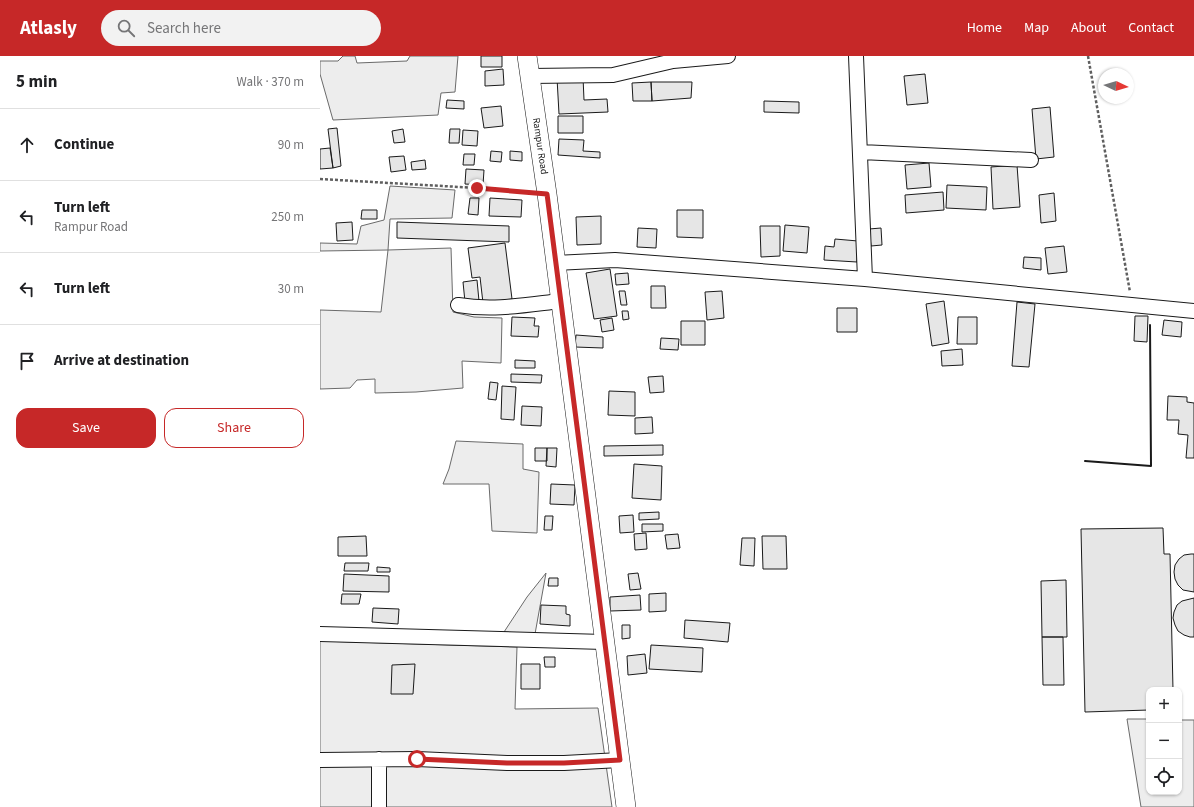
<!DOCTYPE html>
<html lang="en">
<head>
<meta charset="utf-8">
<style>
	body { margin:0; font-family:"Source Sans 3",sans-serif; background:#f2f2f2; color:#202124 }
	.controls { position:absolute; right:12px; bottom:12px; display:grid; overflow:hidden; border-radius:8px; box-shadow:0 1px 3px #0004 }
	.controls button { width:36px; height:36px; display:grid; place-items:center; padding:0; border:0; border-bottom:1px solid #e0e0e0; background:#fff; color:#202124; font:20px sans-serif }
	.compass { position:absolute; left:778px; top:12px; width:36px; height:36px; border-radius:50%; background:#fff; box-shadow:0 1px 3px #0004; rotate:94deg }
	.stop { position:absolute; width:12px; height:12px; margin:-9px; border:3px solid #c62828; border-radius:50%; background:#fff }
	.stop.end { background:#c62828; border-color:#fff; box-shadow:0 1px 4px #0008 }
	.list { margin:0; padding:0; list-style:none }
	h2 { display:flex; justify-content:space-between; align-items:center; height:52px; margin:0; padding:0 16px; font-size:17px }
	h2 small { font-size:13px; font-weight:400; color:#757577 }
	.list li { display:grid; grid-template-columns:26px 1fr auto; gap:12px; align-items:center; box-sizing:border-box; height:72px; padding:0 16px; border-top:1px solid #e0e0e0 }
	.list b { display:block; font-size:15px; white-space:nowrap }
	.list p { margin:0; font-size:13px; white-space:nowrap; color:#757577 }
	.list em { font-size:13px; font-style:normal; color:#757577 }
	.actions { display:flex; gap:8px; padding:12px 16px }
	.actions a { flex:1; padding:9px 0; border:1px solid #c62828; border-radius:12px; text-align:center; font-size:14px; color:#c62828 }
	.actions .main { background:#c62828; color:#fff }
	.icon { flex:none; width:22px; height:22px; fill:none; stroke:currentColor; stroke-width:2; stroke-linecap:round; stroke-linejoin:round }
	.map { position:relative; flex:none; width:874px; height:751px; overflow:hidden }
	header { display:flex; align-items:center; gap:24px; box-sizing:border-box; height:56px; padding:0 20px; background:#c62828; color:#fff }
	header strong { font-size:19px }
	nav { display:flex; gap:22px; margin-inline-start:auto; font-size:14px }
	.search { width:280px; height:36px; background:#f2f2f2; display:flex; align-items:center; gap:10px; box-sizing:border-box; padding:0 14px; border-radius:22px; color:#757577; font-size:15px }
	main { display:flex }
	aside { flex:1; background:#fff }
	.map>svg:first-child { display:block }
</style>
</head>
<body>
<header>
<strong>Atlasly</strong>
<div class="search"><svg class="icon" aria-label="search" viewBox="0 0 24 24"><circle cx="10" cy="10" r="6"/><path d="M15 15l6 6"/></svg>Search here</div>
<nav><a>Home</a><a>Map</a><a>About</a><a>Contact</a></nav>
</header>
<main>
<aside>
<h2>5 min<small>Walk · 370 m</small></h2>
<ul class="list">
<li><svg class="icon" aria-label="ahead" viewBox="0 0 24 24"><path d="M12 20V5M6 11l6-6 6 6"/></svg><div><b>Continue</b></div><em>90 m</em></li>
<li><svg class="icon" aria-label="left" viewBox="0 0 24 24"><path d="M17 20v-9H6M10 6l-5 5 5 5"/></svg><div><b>Turn left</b><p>Rampur Road</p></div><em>250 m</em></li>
<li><svg class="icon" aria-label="left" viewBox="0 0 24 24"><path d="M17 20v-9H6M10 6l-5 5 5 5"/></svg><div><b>Turn left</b></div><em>30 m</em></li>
<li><svg class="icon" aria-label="arrive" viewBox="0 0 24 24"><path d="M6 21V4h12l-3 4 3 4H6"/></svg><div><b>Arrive at destination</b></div></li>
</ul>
<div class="actions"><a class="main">Save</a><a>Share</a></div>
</aside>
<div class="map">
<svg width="874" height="751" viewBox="0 0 874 751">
	<rect width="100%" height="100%" fill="#fff"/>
	<path fill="#ededed" stroke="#6a6a6a" d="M 23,0 L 35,0 L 37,7 L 87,5 L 90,0 L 138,0 L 135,36 L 121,37 L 118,59 L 13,64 L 0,18 L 0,5 L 18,5 Z
		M 70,130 L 135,134 L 132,162 L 70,163 L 68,194 L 131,192 L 133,256 L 154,261 L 182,262 L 181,307 L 142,305 L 143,332 L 96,336 L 55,337 L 55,323 L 37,324 L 30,332 L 0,333 L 0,254 L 61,256 L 68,194 L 0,195 L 0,187 L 37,188 L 41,170 L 64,164 Z
		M 136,385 L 203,388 L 203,413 L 219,416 L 217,477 L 172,475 L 169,428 L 123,428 L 129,413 Z
		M 226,517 L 215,578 L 184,576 L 207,541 Z
		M 0,585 L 197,591 L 195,653 L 278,652 L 292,751 L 0,751 Z
		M 807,663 L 829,663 L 829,736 L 859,736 L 859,664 L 874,664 L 874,751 L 821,751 Z"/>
	<path fill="#e6e6e6" stroke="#1a1a1a" d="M 161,0 L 182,0 L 182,11 L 161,11 Z
		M 183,13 L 184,29 L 165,30 L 165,15 Z
		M 605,18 L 608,47 L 587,49 L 584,20 Z
		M 263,21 L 264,44 L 287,43 L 288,56 L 239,58 L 237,22 Z
		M 331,26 L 332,45 L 313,45 L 312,27 Z
		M 331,26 L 372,26 L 371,42 L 332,45 Z
		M 127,44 L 144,45 L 144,53 L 126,52 Z
		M 444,45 L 479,46 L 479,57 L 444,56 Z
		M 181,50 L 183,70 L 164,72 L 161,52 Z
		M 730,51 L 734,101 L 716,103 L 712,53 Z
		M 238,60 L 263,60 L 263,77 L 238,77 Z
		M 17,72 L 21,110 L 13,112 L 8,73 Z
		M 83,73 L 85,86 L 74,87 L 72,75 Z
		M 130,73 L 140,73 L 139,87 L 129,87 Z
		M 143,74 L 158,75 L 157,90 L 142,89 Z
		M 239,83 L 264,84 L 263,95 L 280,96 L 280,102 L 238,99 Z
		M 10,92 L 13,112 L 0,113 L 0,93 Z
		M 171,95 L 182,96 L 181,106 L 170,105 Z
		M 190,95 L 202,96 L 202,105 L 190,104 Z
		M 144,98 L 155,98 L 154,109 L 143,109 Z
		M 84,100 L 86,114 L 71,116 L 69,101 Z
		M 105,104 L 106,113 L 92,114 L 91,106 Z
		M 609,107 L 611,131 L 587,133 L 585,109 Z
		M 697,109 L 700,151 L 673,153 L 671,111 Z
		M 146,113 L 164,114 L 163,129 L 145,128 Z
		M 627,129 L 667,131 L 666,154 L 626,152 Z
		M 623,136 L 624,154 L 586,157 L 585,139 Z
		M 734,137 L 736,165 L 721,167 L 719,139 Z
		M 150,142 L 159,142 L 158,159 L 148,158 Z
		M 170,142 L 202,144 L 201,161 L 169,160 Z
		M 42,154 L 57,154 L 57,163 L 41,163 Z
		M 357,154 L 383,154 L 383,182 L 357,181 Z
		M 281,160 L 281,188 L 257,189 L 256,161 Z
		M 32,166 L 33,184 L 17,185 L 16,167 Z
		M 77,166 L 189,170 L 189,186 L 77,182 Z
		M 465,169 L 489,171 L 487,197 L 463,195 Z
		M 440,170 L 460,170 L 460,200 L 441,201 Z
		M 318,172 L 337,173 L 336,192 L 317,191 Z
		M 561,172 L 562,189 L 551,190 L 549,173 Z
		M 515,183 L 538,185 L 537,206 L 504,204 L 505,190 L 514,191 Z
		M 185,187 L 192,243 L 163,247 L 160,221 L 152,222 L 148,192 Z
		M 744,190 L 747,216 L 728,218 L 725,192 Z
		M 704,201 L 721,202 L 721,214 L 703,212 Z
		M 290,213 L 297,260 L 274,263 L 266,217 Z
		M 308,217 L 309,228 L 296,229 L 295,218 Z
		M 157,224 L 159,245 L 145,246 L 143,226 Z
		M 331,230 L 345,230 L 346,252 L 331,252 Z
		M 299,235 L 305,235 L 307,249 L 301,249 Z
		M 402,235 L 404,262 L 387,264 L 385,236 Z
		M 624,245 L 629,287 L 612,290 L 606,248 Z
		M 697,246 L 715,248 L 709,311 L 692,310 Z
		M 517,252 L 537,252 L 537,276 L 517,276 Z
		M 302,255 L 308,255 L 309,263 L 303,264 Z
		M 815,260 L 828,260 L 827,286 L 814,285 Z
		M 192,261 L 215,262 L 214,270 L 219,270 L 218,281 L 191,280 Z
		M 638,261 L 657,261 L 657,288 L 637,288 Z
		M 292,262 L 294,274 L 282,276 L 280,264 Z
		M 844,264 L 862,266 L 861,281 L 842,279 Z
		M 361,265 L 385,265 L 385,289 L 361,289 Z
		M 256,279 L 283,281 L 283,292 L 255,291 Z
		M 341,282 L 359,283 L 358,294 L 340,293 Z
		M 642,293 L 643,309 L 622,310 L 621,295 Z
		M 195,304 L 215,305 L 215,312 L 195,312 Z
		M 191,318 L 222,319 L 221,327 L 191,326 Z
		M 343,320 L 344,336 L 330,337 L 328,321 Z
		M 170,326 L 178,327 L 176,344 L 168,343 Z
		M 182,330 L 196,331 L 194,364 L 181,363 Z
		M 289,335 L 315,336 L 315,360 L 288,359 Z
		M 848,340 L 867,341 L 867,346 L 874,347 L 874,402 L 866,402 L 868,379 L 858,378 L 859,364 L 847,364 Z
		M 202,350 L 222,351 L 221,370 L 201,369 Z
		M 332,361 L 333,377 L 315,378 L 315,362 Z
		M 343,389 L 343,399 L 284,400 L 284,390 Z
		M 215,392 L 227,392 L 227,405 L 215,405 Z
		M 227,392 L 237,392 L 236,411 L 226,410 Z
		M 314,408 L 342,410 L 341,444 L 312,442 Z
		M 231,428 L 255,429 L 254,449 L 230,448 Z
		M 339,456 L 339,463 L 319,464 L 319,457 Z
		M 313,459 L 314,476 L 300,477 L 299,460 Z
		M 225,460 L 233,460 L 232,474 L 224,474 Z
		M 322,468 L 343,468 L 343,475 L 322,476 Z
		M 843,472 L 844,498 L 850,498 L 853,634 L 829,634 L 829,654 L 765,656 L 761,473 Z
		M 326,477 L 327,493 L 315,494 L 314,478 Z
		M 358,478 L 360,492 L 347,493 L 345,479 Z
		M 46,480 L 47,500 L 18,500 L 18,481 Z
		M 442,480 L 466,480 L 467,513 L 443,513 Z
		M 422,482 L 435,482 L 434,510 L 420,509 Z
		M 871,498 L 874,498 L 874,536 L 863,534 L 858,529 L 855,523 L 854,516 L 855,509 L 859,503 L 864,499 Z
		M 25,507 L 49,507 L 48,515 L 24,515 Z
		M 57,511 L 70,512 L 70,516 L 57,516 Z
		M 318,517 L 321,533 L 310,534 L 308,518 Z
		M 24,518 L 69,520 L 69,536 L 23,535 Z
		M 229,522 L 238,522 L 238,530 L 228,530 Z
		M 746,524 L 747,581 L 722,581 L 721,525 Z
		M 346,537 L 346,555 L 329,556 L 329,538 Z
		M 22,538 L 41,538 L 39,548 L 21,548 Z
		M 320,539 L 321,554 L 290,555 L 290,541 Z
		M 874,542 L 874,581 L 870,581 L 864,579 L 858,575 L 855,569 L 853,562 L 854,556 L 857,549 L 862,545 Z
		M 221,549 L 246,550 L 246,558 L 250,559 L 250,570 L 220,568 Z
		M 53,552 L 79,553 L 78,568 L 52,566 Z
		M 365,564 L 410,567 L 408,586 L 364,582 Z
		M 302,569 L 310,569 L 310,582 L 302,583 Z
		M 722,581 L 743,581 L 744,629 L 723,629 Z
		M 331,589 L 383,592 L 382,616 L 329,613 Z
		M 325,598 L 327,617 L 308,619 L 307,600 Z
		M 224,601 L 235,601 L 235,611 L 225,611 Z
		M 95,608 L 93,638 L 71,638 L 72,609 Z
		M 201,608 L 220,608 L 220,633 L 201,633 Z"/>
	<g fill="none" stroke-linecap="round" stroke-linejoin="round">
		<defs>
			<path id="street" d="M 536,0 L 545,223
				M 210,20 L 293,19 L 353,5 L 408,0
				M 541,96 L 711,104
				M 235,207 L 295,204 L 545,223 L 874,255
				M 138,249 C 173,255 205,249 240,245
				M 0,578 L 284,586
				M 59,703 L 59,751
				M 0,704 L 97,703 L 187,707 L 244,707 L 300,704"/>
			<g id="secondary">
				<path id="s1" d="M 207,0 L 227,138 L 306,751"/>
			</g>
		</defs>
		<use href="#street" stroke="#1a1a1a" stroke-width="16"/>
		<use href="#secondary" stroke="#1a1a1a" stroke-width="20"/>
		<path stroke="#5f5f5f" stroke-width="2.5" stroke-dasharray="3 2" stroke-linecap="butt" d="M 768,0 L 810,236
			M 0,123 L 157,132 L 210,137"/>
		<use href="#street" stroke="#fff" stroke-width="14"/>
		<use href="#secondary" stroke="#fff" stroke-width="19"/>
		<path stroke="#1a1a1a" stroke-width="2" d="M 765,405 L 831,410 L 830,269"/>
	</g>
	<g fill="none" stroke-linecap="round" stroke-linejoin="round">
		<path stroke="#c62828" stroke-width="5" d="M 97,703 L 187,707 L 244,707 L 300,704 L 227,138 L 157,132"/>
	</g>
	<g text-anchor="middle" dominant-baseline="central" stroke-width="3" stroke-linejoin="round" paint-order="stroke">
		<g font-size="10" fill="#1a1a1a" stroke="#fff">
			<text stroke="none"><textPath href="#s1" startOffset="91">Rampur Road</textPath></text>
		</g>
	</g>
</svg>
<div class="controls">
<button>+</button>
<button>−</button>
<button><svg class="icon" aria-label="locate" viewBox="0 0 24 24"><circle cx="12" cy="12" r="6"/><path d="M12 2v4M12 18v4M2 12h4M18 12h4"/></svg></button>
</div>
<svg class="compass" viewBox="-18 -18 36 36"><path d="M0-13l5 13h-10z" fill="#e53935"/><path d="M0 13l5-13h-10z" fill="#757577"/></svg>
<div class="stop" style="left:97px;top:703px"></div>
<div class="stop end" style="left:157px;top:132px"></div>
</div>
</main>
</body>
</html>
